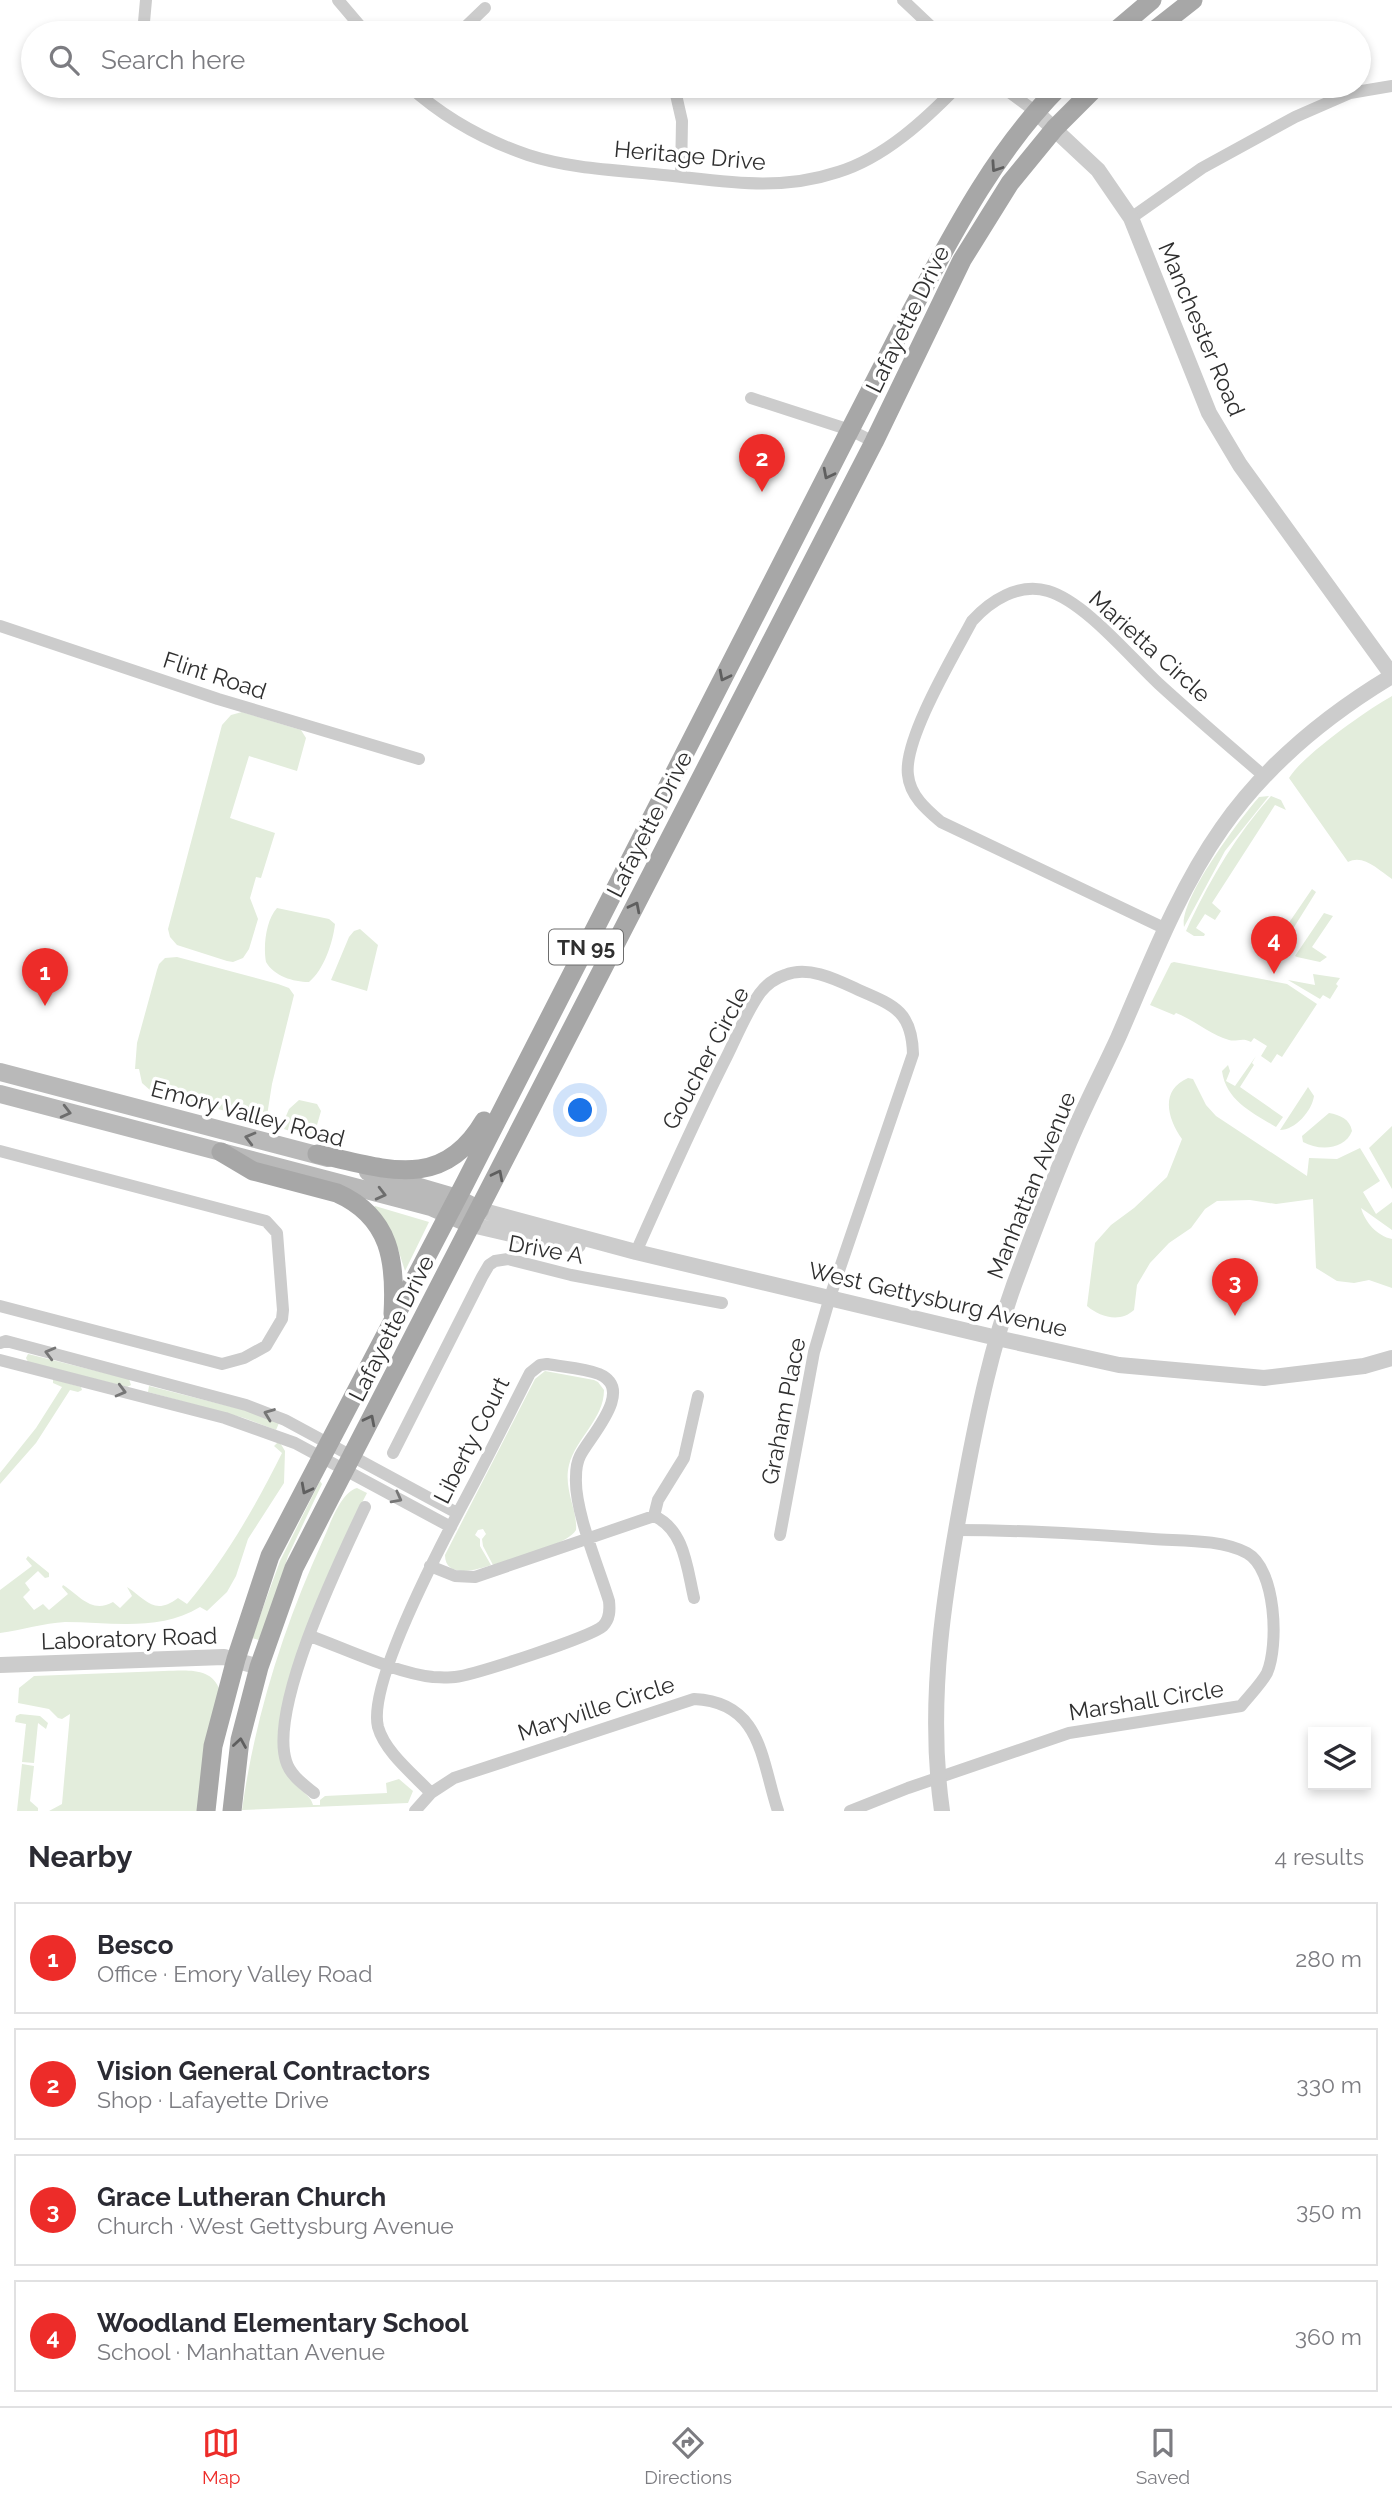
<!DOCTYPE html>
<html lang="en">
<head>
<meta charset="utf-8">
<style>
	body { margin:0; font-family:Raleway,sans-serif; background:#f7f7f7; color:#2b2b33 }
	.controls { position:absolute; right:21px; bottom:21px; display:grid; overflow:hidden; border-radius:0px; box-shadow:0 4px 10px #0003 }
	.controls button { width:63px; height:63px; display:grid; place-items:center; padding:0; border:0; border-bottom:2px solid #e1e1e2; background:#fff; color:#2b2b33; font:35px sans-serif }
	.you { position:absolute; left:581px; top:1111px; width:24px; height:24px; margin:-18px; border:5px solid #fff; border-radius:50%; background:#1a73e8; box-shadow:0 0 0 10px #1a73e833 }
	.badge { display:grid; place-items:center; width:46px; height:46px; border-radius:50%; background:#ed2c29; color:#fff; font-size:23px; font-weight:700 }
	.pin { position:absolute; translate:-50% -58px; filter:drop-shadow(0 2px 4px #0008) }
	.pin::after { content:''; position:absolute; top:37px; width:24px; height:21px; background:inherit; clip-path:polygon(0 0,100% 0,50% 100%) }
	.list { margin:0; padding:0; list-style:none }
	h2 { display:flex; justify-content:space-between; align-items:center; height:91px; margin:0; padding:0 28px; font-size:30px }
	h2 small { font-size:23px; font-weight:400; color:#7c7c81 }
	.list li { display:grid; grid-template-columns:46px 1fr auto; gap:21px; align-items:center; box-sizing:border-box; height:112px; margin:0 14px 14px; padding:0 14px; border:2px solid #e1e1e2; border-radius:0px }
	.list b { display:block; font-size:26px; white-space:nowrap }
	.list p { margin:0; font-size:23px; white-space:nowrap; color:#7c7c81 }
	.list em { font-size:23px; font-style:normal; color:#7c7c81 }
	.icon { flex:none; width:38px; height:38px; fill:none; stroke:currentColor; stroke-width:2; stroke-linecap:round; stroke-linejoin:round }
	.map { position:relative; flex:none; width:1392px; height:1811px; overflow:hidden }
	.search { position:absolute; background:#fff; box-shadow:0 4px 10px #0003; left:21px; right:21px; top:21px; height:77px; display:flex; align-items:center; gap:18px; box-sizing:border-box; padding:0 24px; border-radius:38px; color:#7c7c81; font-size:26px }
	.sheet { height:595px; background:#fff }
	nav { display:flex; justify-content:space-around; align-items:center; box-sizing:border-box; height:98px; border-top:2px solid #e1e1e2; background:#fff; font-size:19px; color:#7c7c81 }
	nav a { display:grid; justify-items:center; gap:4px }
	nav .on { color:#ed2c29 }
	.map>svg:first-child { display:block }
</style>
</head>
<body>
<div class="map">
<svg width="1392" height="1811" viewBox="0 0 1392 1811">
	<rect width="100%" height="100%" fill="#fff"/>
	<path fill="#e3eddc" d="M 1392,696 L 1392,879 C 1378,870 1364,854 1348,862 L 1289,778 C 1303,755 1367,710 1392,696 Z
		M 242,712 L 301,730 L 306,738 L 297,771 L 249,756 L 230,818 L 275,833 L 261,878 L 256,877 L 250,898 L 258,919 L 249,949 L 243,958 L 233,962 L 227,961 L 177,945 L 170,937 L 168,929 L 222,725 L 231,715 Z
		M 1269,796 L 1225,851 L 1184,927 C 1179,899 1240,819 1259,797 Z
		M 1271,796 L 1281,800 L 1286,810 L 1275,805 L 1212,903 L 1221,911 L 1215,920 L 1205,914 L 1196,928 L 1205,934 L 1204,936 L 1194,936 L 1186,931 L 1190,922 C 1212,876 1237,834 1271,796 Z
		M 1312,889 L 1316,892 L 1281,948 L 1273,950 L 1262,948 L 1261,944 L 1271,949 Z
		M 277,908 L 329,919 L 335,924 C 333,942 324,970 309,982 C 293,982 274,976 266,962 C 263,946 266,920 277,908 Z
		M 1324,913 L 1333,916 L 1312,947 L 1327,957 L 1320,962 L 1297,957 L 1295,956 Z
		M 360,929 L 378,945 L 367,991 L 331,980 L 349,937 L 354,931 Z
		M 177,957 L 278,984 L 289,988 L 294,995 L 272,1084 L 266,1122 L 151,1091 L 142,1083 L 139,1069 L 135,1069 L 137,1043 L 157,970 L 159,964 L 165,958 Z
		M 1174,962 L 1287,984 L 1317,1004 L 1282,1057 L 1277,1054 L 1271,1063 L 1261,1056 L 1267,1046 L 1254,1038 L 1251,1042 C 1242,1037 1237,1042 1229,1040 C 1211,1035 1194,1020 1176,1013 L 1174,1015 L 1150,1005 L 1171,963 Z
		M 1313,974 L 1340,978 L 1336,984 L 1338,986 L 1330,999 L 1323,995 L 1320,999 L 1288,980 L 1315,985 Z
		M 1256,1056 L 1252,1063 L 1254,1065 L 1240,1087 L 1283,1117 L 1276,1127 C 1253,1113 1226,1101 1222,1071 L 1228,1065 L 1230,1071 L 1226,1081 L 1235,1086 Z
		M 1188,1078 L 1193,1079 L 1206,1105 L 1216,1116 L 1307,1176 L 1309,1158 L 1337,1159 L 1360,1148 L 1380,1181 L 1363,1192 L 1376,1214 L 1392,1202 L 1392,1230 L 1361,1208 C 1365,1222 1377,1236 1392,1239 L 1392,1288 L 1369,1280 L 1354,1283 L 1337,1281 L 1316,1268 L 1313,1199 L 1276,1204 L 1250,1200 L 1217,1201 L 1205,1209 L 1191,1228 L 1169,1243 L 1150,1263 L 1137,1285 L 1134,1310 C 1120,1323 1100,1317 1087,1306 L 1095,1243 L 1111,1225 L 1134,1208 L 1167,1177 L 1182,1139 C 1167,1118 1160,1090 1188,1078 Z
		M 1308,1087 L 1314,1096 C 1312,1111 1295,1130 1280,1130 Z
		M 299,1100 L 317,1104 L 321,1111 L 313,1139 L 281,1128 L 289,1109 Z
		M 1329,1113 C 1340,1115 1350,1119 1352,1131 C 1345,1150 1319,1151 1303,1142 L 1302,1136 Z
		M 1392,1126 L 1392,1189 L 1369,1148 Z
		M 375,1206 L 429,1222 L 405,1271 L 398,1249 L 374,1208 Z
		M 28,1354 L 129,1379 L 131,1385 L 127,1387 L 28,1362 L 26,1358 Z
		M 545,1371 L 594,1380 L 598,1382 L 604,1390 C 604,1419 576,1438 569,1465 C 563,1489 578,1511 576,1530 C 566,1546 513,1558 493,1565 L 483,1546 L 482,1539 L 486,1534 L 483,1529 L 478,1530 L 475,1535 L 480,1539 L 480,1546 L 491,1565 C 477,1570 445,1579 445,1555 L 535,1379 Z
		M 53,1379 L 81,1387 L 82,1390 L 78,1392 L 70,1390 L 36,1443 L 0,1484 L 0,1473 L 36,1428 L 62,1387 L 53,1383 Z
		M 149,1386 L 248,1411 L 279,1423 L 276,1430 L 244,1418 L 148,1392 Z
		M 279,1441 L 285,1451 L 284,1483 L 248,1539 L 236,1576 L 227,1592 L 207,1611 L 200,1607 C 159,1632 111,1622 65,1622 C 44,1623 22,1630 0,1633 L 0,1590 L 32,1566 L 26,1559 L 28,1556 L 49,1573 L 49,1577 L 45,1578 L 38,1571 L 25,1583 L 30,1590 L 23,1597 L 34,1610 L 43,1604 L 49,1610 L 68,1594 L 62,1587 L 63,1585 C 80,1596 92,1614 113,1602 L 120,1608 L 132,1596 L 127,1587 C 147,1600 154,1616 178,1598 L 187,1604 C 226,1558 255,1507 282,1453 L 274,1446 Z
		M 320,1481 L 322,1484 L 288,1556 L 262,1641 L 252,1638 L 280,1561 Z
		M 357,1488 L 367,1493 L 352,1522 L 278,1737 C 278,1757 284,1774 299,1788 C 305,1794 311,1797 313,1805 L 320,1805 L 320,1800 L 325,1796 L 387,1793 L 386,1783 L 399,1779 L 413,1791 L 408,1803 L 242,1810 C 255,1716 284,1626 323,1540 C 330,1525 340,1493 357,1488 Z
		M 164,1671 C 185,1671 212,1666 220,1691 L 198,1811 L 49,1811 L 62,1804 L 70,1714 L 62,1719 L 58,1718 L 49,1709 L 18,1703 L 19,1688 L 34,1676 Z
		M 20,1714 L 40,1716 L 48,1723 L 46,1729 L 38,1723 L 34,1763 L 22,1762 L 26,1724 L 15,1722 L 16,1716 Z
		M 22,1764 L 34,1766 L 30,1801 L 38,1808 L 38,1811 L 17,1811 Z"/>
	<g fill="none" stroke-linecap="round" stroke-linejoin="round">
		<path stroke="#ccc" stroke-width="12" d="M 338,0 L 366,33
			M 903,0 L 938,33
			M 143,33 L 146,0
			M 459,33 L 485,8
			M 409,86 C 442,116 484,140 528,155 C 568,168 612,170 654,174 C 718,180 775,193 838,172 C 884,158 925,120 958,86
			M 674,86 L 682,121 L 681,176
			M 1001,86 L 1036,112
			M 1131,218 L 1202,168 L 1295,117 L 1350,93 L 1392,86
			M 751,398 L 850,430 L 874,442
			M 0,626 L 218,699 L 419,759
			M 1166,929 L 941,822 C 927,810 910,796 908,775 C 903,740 954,655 972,621 C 990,601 1019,582 1048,591 C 1085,602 1130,657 1159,684 C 1193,715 1229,746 1264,776
			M 0,1151 L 266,1221 L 277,1233 L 283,1310 L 282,1319 L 266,1346 L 244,1358 L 222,1364 L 0,1306
			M 636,1252 C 664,1189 692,1126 723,1064 C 735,1041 745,1014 760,993 C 766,985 776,978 785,975 C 810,965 839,981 861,991 C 896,1006 912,1013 913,1054 L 830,1297 L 814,1352 L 780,1535
			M 0,1343 L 6,1341 L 246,1405 L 285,1420 L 457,1513
			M 0,1360 L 225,1418 L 295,1443 L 451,1527
			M 393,1453 L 482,1277 L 489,1265 L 495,1261 L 508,1259 L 571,1275 L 722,1303
			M 654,1516 L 658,1500 L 684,1458 L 698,1396
			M 430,1566 L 455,1576 L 475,1577 L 654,1516 C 685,1530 687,1569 694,1598
			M 310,1636 C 346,1649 396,1673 433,1677 C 440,1677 448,1678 455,1677 C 474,1675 591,1637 603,1626 C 610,1619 610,1610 609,1601 C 599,1568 574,1510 576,1477 C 576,1470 577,1462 580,1456 C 589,1437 636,1390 599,1374 C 584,1368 563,1367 547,1364 L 540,1365 L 530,1373 C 509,1414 489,1455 467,1496 C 444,1539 367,1683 378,1727 C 385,1752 413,1774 431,1793
			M 314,1793 C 303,1784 290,1775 286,1761 C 269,1706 340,1560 365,1507
			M 415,1811 L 431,1793 L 454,1778 L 694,1699 C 762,1702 761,1760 778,1811
			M 850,1811 L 908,1788 L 1069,1733 L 1241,1706 C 1249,1696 1261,1684 1267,1673 C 1279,1645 1276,1569 1247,1553 C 1221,1539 1182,1541 1153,1539 C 1087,1534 1022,1530 956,1530"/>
		<path stroke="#ccc" stroke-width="16" d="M 1036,112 L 1098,170 L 1131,218 L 1209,413 L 1240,465 L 1392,675
			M 480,1210 L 636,1252 L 997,1338 L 1119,1365 L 1264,1378 L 1364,1366 L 1392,1358
			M 472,1225 L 524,1237 L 578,1245
			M 0,1665 L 224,1657 L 259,1667
			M 942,1811 C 926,1699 945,1586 966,1476 C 978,1412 992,1346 1014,1285 C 1031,1239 1048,1193 1067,1148 C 1082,1111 1101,1075 1118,1038 C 1149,967 1177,892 1222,828 C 1266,765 1327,715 1392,676"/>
		<path stroke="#b9b9b9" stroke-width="18" d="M 0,1072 L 328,1158
			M 0,1094 L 431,1207 L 472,1225
			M 368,1172 L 457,1198 L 480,1210"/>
		<path stroke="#a7a7a7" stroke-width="19" d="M 1113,33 L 1152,0
			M 1151,33 L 1193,0
			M 221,1152 L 253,1171 L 337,1193 C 391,1217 396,1262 393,1314
			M 317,1154 C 383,1168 442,1193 484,1121
			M 206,1811 L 213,1746 L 236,1659 L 270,1556 L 465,1183 L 897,338 C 944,251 989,157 1060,86
			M 232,1811 L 240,1740 L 259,1667 L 294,1568 L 874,442 L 962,260 L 1010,183 L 1055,128 L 1097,86"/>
	</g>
	<defs><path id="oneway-chevron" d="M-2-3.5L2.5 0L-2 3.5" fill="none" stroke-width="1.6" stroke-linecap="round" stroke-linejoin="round" transform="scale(1.75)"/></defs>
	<g stroke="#5f5f5f">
		<use href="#oneway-chevron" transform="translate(996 167) rotate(124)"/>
		<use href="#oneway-chevron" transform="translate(828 474) rotate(117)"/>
		<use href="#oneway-chevron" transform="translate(724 676) rotate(117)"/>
		<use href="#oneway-chevron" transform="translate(635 907) rotate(-63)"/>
		<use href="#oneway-chevron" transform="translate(498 1175) rotate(-63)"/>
		<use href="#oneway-chevron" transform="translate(370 1420) rotate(-63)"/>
		<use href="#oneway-chevron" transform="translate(306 1489) rotate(118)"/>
		<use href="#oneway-chevron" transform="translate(240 1743) rotate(-81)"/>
	</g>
	<g stroke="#6d6d6d">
		<use href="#oneway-chevron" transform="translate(66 1112) rotate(14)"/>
		<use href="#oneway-chevron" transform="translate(250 1138) rotate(-165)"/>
		<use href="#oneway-chevron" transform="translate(381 1194) rotate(14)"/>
	</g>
	<g stroke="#767676">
		<use href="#oneway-chevron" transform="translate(50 1353) rotate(-165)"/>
		<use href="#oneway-chevron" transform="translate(121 1391) rotate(15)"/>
		<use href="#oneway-chevron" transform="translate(269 1414) rotate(-159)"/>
		<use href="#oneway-chevron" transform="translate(397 1498) rotate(28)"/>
	</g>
	<g text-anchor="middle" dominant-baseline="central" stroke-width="7" stroke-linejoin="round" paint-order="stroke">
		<rect fill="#fff" stroke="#6d6d6d" stroke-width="2" x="549" y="929.5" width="74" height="35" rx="5"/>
		<g font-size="21" font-weight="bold" fill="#2f2f2f">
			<text x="586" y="947">TN 95</text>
		</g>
		<g font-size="23" fill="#2f2f2f" stroke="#fff">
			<text transform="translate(690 155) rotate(5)">Heritage Drive</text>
			<text transform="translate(907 319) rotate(-64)">Lafayette Drive</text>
			<text transform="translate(1202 329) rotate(67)">Manchester Road</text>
			<text transform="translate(1150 646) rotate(42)">Marietta Circle</text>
			<text transform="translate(215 675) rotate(18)">Flint Road</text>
			<text transform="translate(649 824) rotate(-63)">Lafayette Drive</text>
			<text transform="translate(705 1058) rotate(-62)">Goucher Circle</text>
			<text transform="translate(248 1113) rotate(15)">Emory Valley Road</text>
			<text transform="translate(1031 1185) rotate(-68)">Manhattan Avenue</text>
			<text transform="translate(546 1249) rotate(10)">Drive A</text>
			<text transform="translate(938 1299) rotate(13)">West Gettysburg Avenue</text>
			<text transform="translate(391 1328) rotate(-63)">Lafayette Drive</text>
			<text transform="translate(783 1411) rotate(-79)">Graham Place</text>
			<text transform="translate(471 1440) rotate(-63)">Liberty Court</text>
			<text transform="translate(129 1638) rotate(-2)">Laboratory Road</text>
			<text transform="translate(1146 1700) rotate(-9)">Marshall Circle</text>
			<text transform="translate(596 1708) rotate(-18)">Maryville Circle</text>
		</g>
	</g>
</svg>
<div class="controls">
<button><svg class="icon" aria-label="layers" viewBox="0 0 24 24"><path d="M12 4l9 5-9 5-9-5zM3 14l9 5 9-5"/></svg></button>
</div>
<div class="you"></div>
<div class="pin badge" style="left:45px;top:1006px">1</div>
<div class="pin badge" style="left:762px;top:492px">2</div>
<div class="pin badge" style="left:1235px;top:1316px">3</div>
<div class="pin badge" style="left:1274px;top:974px">4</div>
<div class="search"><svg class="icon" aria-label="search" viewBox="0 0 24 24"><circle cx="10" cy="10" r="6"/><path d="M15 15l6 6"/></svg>Search here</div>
</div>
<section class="sheet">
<h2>Nearby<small>4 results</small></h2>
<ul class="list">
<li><span class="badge">1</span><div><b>Besco</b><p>Office · Emory Valley Road</p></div><em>280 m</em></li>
<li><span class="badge">2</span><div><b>Vision General Contractors</b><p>Shop · Lafayette Drive</p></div><em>330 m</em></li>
<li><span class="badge">3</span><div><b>Grace Lutheran Church</b><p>Church · West Gettysburg Avenue</p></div><em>350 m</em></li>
<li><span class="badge">4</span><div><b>Woodland Elementary School</b><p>School · Manhattan Avenue</p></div><em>360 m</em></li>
</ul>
</section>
<nav>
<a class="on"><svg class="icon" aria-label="map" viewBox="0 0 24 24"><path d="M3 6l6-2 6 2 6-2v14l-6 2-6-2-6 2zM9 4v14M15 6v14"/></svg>Map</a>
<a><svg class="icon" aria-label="directions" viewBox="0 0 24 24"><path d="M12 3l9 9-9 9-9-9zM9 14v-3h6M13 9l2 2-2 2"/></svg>Directions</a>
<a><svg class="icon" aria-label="saved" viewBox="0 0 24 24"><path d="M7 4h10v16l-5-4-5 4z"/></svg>Saved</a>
</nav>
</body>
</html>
